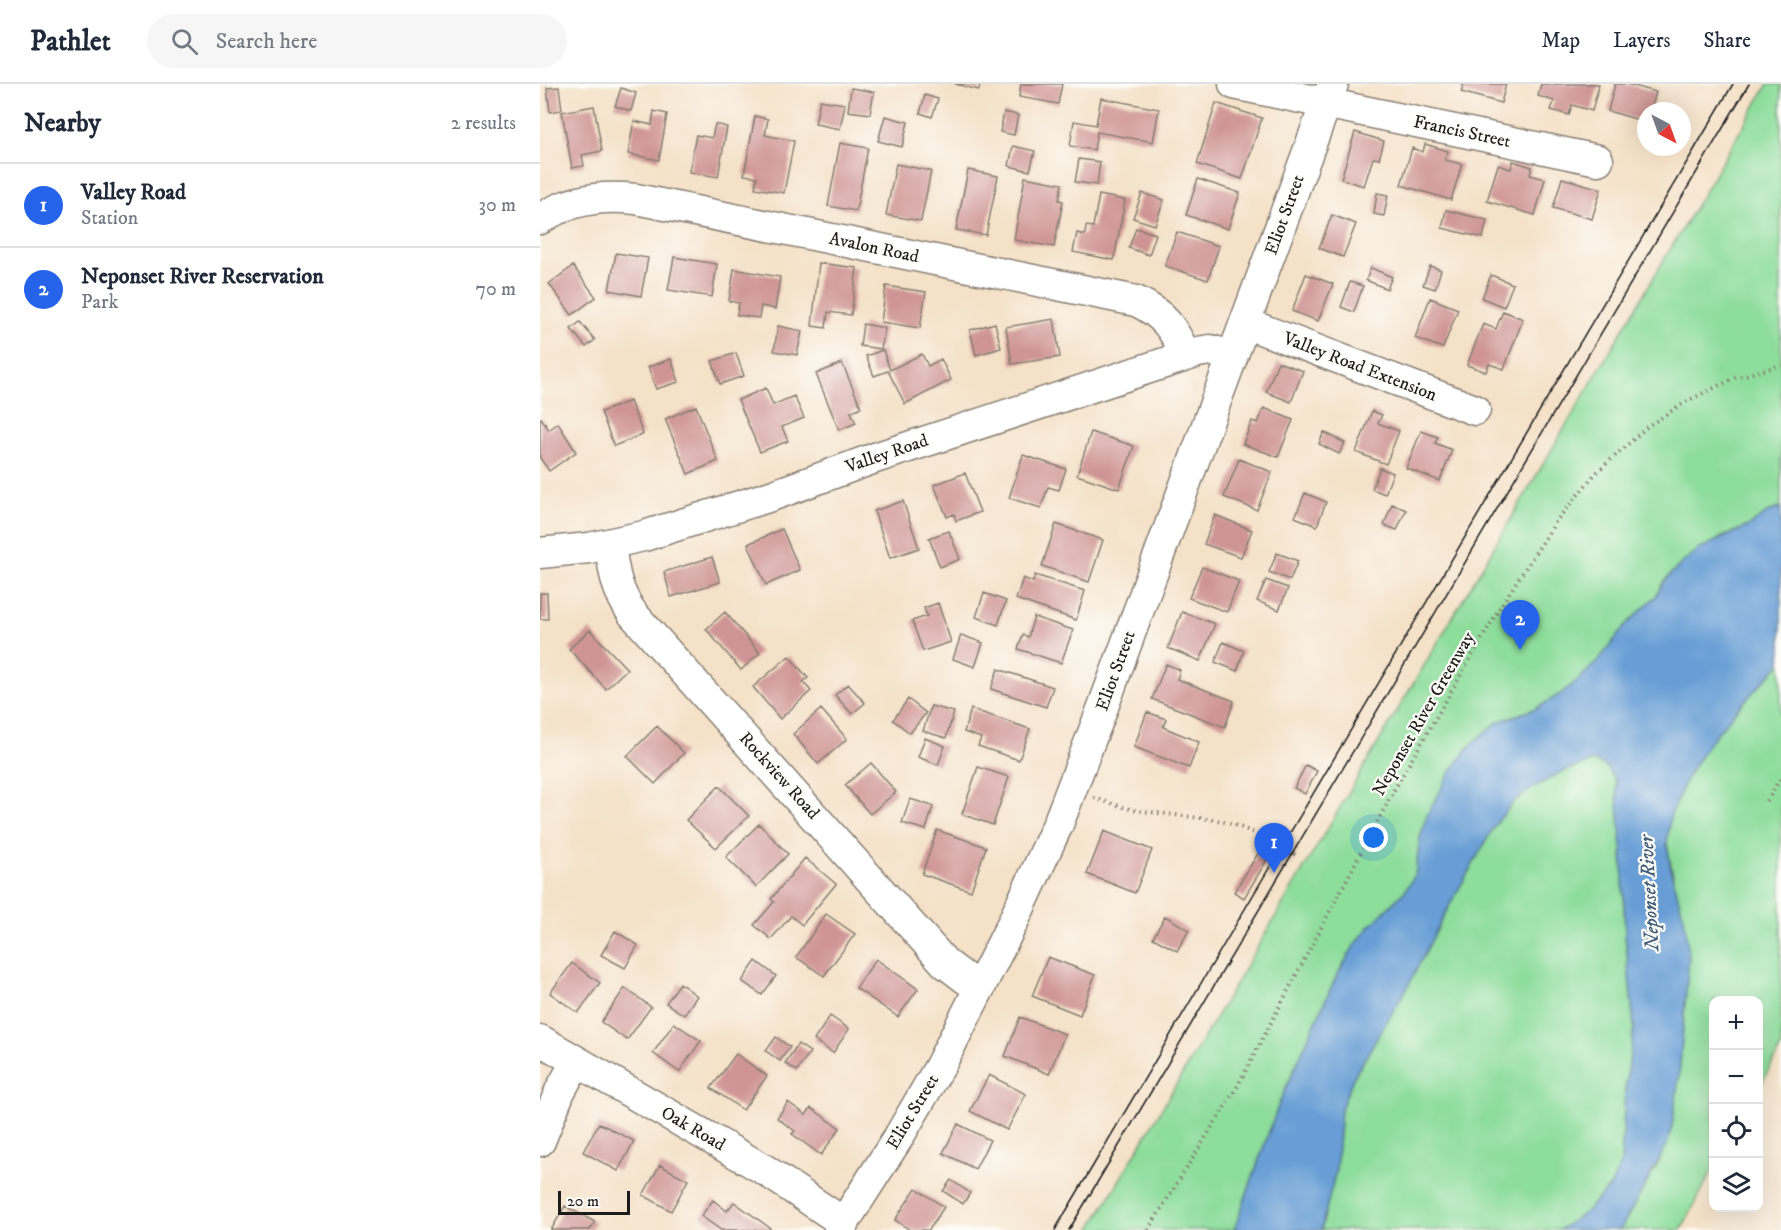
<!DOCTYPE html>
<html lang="en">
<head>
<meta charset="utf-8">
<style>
	body { margin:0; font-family:"IM FELL DW Pica",serif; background:#f6f6f7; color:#1f2937 }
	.controls { position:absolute; right:18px; bottom:18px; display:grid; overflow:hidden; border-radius:12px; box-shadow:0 6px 24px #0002 }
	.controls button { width:54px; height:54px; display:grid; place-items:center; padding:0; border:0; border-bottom:2px solid #e0e1e3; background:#fff; color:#1f2937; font:30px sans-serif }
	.compass { position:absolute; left:1097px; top:18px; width:54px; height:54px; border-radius:50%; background:#fff; box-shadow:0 6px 24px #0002; rotate:139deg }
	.scale { position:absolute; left:18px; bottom:15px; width:72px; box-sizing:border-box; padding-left:6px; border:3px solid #1c1c1c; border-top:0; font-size:16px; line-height:21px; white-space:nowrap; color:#1c1c1c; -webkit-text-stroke:4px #fdfcf7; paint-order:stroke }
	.you { position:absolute; left:834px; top:754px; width:21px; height:21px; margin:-15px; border:4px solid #fff; border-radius:50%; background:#1a73e8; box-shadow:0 0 0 9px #1a73e833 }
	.badge { display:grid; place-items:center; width:39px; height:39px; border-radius:50%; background:#2563eb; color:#fff; font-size:20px; font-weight:700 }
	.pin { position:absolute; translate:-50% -50px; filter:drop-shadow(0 2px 3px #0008) }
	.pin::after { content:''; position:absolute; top:32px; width:21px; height:18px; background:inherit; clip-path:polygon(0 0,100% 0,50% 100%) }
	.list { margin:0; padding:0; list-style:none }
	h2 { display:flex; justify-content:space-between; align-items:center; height:78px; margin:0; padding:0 24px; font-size:26px }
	h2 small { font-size:20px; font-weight:400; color:#747a83 }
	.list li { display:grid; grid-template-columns:39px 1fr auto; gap:18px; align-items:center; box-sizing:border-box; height:84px; padding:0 24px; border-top:2px solid #e0e1e3 }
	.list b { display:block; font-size:22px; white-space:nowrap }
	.list p { margin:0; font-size:20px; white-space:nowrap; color:#747a83 }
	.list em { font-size:20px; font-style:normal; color:#747a83 }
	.icon { flex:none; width:33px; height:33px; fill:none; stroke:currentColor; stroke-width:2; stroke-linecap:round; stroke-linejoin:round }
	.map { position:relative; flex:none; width:1241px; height:1146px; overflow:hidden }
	header { display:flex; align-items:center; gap:36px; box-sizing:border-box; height:84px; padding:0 30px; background:#fff; border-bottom:2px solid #e0e1e3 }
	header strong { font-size:28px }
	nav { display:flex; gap:33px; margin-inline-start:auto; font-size:21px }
	.search { width:420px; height:54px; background:#f6f6f7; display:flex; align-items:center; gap:15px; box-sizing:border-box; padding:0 21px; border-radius:33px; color:#747a83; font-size:22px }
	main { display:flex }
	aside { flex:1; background:#fff }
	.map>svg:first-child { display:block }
</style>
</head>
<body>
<header>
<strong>Pathlet</strong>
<div class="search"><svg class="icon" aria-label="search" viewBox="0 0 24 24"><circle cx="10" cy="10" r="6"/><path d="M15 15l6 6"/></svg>Search here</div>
<nav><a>Map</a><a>Layers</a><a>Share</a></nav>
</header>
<main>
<aside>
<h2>Nearby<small>2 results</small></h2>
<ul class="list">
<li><span class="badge">1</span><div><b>Valley Road</b><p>Station</p></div><em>30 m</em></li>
<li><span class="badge">2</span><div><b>Neponset River Reservation</b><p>Park</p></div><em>70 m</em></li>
</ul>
</aside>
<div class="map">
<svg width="1241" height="1146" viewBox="0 0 1241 1146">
	<rect width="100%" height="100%" fill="#fdfcf7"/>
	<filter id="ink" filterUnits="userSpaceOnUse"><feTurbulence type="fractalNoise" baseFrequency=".0167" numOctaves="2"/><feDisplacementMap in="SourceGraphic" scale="12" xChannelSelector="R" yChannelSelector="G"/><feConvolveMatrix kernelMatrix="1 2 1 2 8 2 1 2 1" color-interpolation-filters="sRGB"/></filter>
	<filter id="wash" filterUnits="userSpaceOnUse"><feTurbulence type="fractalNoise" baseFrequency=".008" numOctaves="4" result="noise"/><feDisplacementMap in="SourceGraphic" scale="24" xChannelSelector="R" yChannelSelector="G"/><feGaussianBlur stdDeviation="1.35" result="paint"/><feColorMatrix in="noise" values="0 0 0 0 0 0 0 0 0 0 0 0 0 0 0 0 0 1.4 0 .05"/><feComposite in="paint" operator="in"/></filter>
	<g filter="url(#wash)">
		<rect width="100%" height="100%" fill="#f4e1c7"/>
		<path fill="#8ddd9c" stroke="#547c5c" stroke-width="1.5" d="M 1228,0 L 1241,0 L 1241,423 L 1229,428 L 1208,442 L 1182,453 L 1140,481 L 1124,497 L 1116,512 L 1085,542 L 1059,576 L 1038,596 L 1019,611 L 997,624 L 958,638 L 944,649 L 929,663 L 911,687 L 887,731 L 880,754 L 875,791 L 865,807 L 830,842 L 814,862 L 782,923 L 740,1017 L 694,1146 L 550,1146 Z
			M 1241,579 L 1241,963 L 1219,1004 L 1218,916 L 1174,916 L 1173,1085 L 1141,1146 L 1080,1146 L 1119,1078 L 1132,1042 L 1139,992 L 1149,871 L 1127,760 L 1130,733 L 1148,691 L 1169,659 L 1199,623 Z
			M 1054,677 L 1066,682 L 1076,697 L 1082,764 L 1085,850 L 1094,943 L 1085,1007 L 1081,1080 L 1070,1103 L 1044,1129 L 1019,1146 L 781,1146 L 796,1086 L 801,1025 L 813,994 L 867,904 L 907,826 L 955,741 L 974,717 L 993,704 L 1021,688 Z"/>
		<path fill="#689ed5" stroke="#425d78" stroke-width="1.5" d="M 1241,423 L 1241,579 L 1199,623 L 1169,659 L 1148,691 L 1130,733 L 1127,760 L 1132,792 L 1144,833 L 1149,871 L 1139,992 L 1132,1042 L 1127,1061 L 1080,1146 L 1019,1146 L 1044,1129 L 1070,1103 L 1081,1080 L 1085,1007 L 1094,943 L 1085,850 L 1082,764 L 1076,697 L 1066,682 L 1054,677 L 1021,688 L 993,704 L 974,717 L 955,741 L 907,826 L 867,904 L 813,994 L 801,1025 L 796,1086 L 781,1146 L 694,1146 L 740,1017 L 796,893 L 814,862 L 830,842 L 865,807 L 875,791 L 880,754 L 887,731 L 911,687 L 929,663 L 944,649 L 958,638 L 997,624 L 1019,611 L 1038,596 L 1059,576 L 1085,542 L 1116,512 L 1124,497 L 1140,481 L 1159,465 L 1208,442 L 1229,428 Z"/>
		<g id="blocks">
			<path fill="#cf9594" d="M 415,0 L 440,0 L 439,6 Z
				M 481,0 L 522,0 L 518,20 L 479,13 Z
				M 924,0 L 966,0 L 961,19 L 921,8 Z
				M 1001,0 L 1059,0 L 1052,27 L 1032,21 L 1029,31 L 1011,26 L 1014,17 L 998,12 Z
				M 1075,0 L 1087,0 L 1116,8 L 1111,27 L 1106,27 L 1106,38 L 1068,27 Z
				M 19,3 L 22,26 L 10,28 L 7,4 Z
				M 81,4 L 96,9 L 91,27 L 75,22 Z
				M 311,4 L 334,8 L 330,30 L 308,27 Z
				M 385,11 L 398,15 L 392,33 L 380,29 Z
				M 561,14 L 619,25 L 613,58 L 557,48 L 554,66 L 530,62 L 534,37 L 556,41 Z
				M 280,16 L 305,20 L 300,45 L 275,40 Z
				M 676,19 L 722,34 L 702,95 L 657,80 Z
				M 54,22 L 62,67 L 42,71 L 44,82 L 32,84 L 22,28 Z
				M 114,27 L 127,30 L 119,76 L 88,70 L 94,37 L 112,41 Z
				M 464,28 L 478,31 L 474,51 L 460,48 Z
				M 215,32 L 228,35 L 225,51 L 254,57 L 244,109 L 215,104 L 217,93 L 204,91 Z
				M 345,32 L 368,38 L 362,63 L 338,57 Z
				M 175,40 L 187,43 L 178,93 L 149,88 L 156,51 L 172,54 Z
				M 815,48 L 844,57 L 839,75 L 833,74 L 824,102 L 801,95 Z
				M 300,59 L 328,64 L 316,127 L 288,122 Z
				M 885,60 L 908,67 L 905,76 L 922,80 L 911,116 L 861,101 L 872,64 L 883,68 Z
				M 473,62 L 495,67 L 490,87 L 469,82 Z
				M 539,75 L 560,78 L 557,101 L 535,98 Z
				M 973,77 L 992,83 L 990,91 L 1005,95 L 995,131 L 947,117 L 958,81 L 971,85 Z
				M 356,80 L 391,87 L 381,137 L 346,131 Z
				M 428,86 L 458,92 L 446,151 L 416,146 Z
				M 485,93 L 522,100 L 519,116 L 523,117 L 514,163 L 474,156 Z
				M 1022,94 L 1061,105 L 1052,135 L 1013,124 Z
				M 658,95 L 700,109 L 688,145 L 646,131 Z
				M 602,109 L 624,116 L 615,141 L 593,134 Z
				M 837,109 L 848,111 L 844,132 L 834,130 Z
				M 559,111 L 585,116 L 574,176 L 533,168 L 537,149 L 545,151 L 546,142 L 553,143 Z
				M 906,126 L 947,136 L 943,154 L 902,144 Z
				M 792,131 L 816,140 L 803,173 L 779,164 Z
				M 596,144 L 616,150 L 609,171 L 589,164 Z
				M 637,148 L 679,162 L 668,196 L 625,182 Z
				M 76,169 L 108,174 L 101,212 L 69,206 Z
				M 134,173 L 177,180 L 172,213 L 128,206 Z
				M 279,179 L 317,184 L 311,231 L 288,228 L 286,244 L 272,242 Z
				M 33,182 L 56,213 L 32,231 L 9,200 Z
				M 890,182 L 901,186 L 895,205 L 883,201 Z
				M 831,184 L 852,193 L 847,205 L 826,196 Z
				M 194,185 L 240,193 L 235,225 L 221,222 L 219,234 L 197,231 L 199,219 L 189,217 Z
				M 766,190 L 793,200 L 778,237 L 752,227 Z
				M 951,191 L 973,200 L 964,223 L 942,214 Z
				M 810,198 L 823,202 L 814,228 L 801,223 Z
				M 346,202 L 386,208 L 380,244 L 341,238 Z
				M 890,214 L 918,225 L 903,264 L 875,254 Z
				M 963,227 L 983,235 L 964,285 L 949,280 L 946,288 L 927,281 L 943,240 L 956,245 Z
				M 514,235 L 520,273 L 472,280 L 466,243 Z
				M 40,238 L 55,256 L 46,263 L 31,245 Z
				M 455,239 L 461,264 L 436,271 L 430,246 Z
				M 323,240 L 345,244 L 341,265 L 320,262 Z
				M 238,242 L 262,247 L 257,271 L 234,267 Z
				M 343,266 L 350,286 L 382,270 L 388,282 L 401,275 L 411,296 L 365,320 L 348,287 L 334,292 L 326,272 Z
				M 196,269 L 204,292 L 180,300 L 172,277 Z
				M 131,275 L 139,298 L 116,305 L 108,283 Z
				M 738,278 L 763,287 L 751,318 L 726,308 Z
				M 302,279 L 321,323 L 311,328 L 316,339 L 299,346 L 276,290 Z
				M 226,304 L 233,321 L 254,312 L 264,334 L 242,343 L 248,357 L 220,368 L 198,316 Z
				M 90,317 L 103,350 L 74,362 L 61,328 Z
				M 156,322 L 178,377 L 148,390 L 125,335 Z
				M 724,324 L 753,336 L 738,373 L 703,360 L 712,337 L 718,339 Z
				M 832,327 L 842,331 L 838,339 L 859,347 L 846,380 L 816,368 Z
				M 1,334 L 9,346 L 18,339 L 36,368 L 9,387 L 0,374 L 0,335 Z
				M 881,347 L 898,353 L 895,359 L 912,366 L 900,397 L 866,384 Z
				M 551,348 L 594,362 L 579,405 L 537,391 Z
				M 784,348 L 805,359 L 799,370 L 779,360 Z
				M 483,371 L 526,385 L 519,406 L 508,403 L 501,424 L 469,414 Z
				M 699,375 L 732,388 L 717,426 L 684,413 Z
				M 840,384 L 853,389 L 845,410 L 832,405 Z
				M 425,389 L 440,428 L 416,437 L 414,430 L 407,433 L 394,401 Z
				M 765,409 L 786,418 L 777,442 L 755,433 Z
				M 363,417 L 379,464 L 350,474 L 334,427 Z
				M 852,420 L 866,426 L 857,446 L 844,441 Z
				M 675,431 L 712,446 L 701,473 L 664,460 Z
				M 516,440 L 563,456 L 549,498 L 502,482 Z
				M 242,445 L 260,486 L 226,501 L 208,460 Z
				M 409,447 L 420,475 L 400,483 L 389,454 Z
				M 737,469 L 758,477 L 750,496 L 729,488 Z
				M 172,473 L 180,498 L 131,513 L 124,488 Z
				M 662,483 L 699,497 L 687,528 L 649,514 Z
				M 495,491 L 545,507 L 536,536 L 476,515 L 483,494 L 493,498 Z
				M 726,496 L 748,504 L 739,526 L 717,517 Z
				M 0,509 L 7,509 L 8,535 L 0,535 Z
				M 444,509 L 466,517 L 458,541 L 436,533 Z
				M 398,519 L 411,558 L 383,567 L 372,537 L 387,532 L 384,524 Z
				M 185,528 L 220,569 L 201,586 L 166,545 Z
				M 642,528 L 675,540 L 660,577 L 628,564 Z
				M 494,533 L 533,546 L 521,579 L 478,565 L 483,551 L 488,553 Z
				M 50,546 L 87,585 L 66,605 L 29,565 Z
				M 421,551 L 443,559 L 435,583 L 413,575 Z
				M 683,558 L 704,567 L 697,587 L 675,578 Z
				M 249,572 L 268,594 L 263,598 L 271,607 L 240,635 L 213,603 Z
				M 626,580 L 640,586 L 637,595 L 694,617 L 685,643 L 612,615 Z
				M 458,585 L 513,603 L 506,623 L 451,605 Z
				M 308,600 L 325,619 L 312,630 L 295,611 Z
				M 368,615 L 386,629 L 370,649 L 353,636 Z
				M 391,622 L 414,628 L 406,654 L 383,647 Z
				M 281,625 L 307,655 L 278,680 L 253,650 Z
				M 431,625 L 490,645 L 479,676 L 438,662 L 441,654 L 424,648 Z
				M 607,628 L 626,635 L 623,643 L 659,658 L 649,684 L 594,663 Z
				M 117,642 L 144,669 L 115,700 L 87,672 Z
				M 385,654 L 405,662 L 398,681 L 378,673 Z
				M 331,679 L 356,708 L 330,730 L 305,701 Z
				M 766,681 L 777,687 L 765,710 L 754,704 Z
				M 438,683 L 469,693 L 453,741 L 422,730 Z
				M 179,702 L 209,732 L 176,764 L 146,736 Z
				M 370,715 L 393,722 L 386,746 L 362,739 Z
				M 219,740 L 248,770 L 216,803 L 186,773 Z
				M 397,746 L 446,763 L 431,807 L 382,790 Z
				M 564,747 L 612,766 L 595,809 L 547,790 Z
				M 724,760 L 733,766 L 704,814 L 694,808 Z
				M 265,774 L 296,800 L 262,841 L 251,832 L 231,855 L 214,841 L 234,818 L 231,815 Z
				M 286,830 L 315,850 L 284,892 L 256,873 Z
				M 625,832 L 649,846 L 637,867 L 613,854 Z
				M 75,847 L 98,861 L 85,884 L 61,871 Z
				M 508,873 L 555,891 L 540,931 L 492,912 Z
				M 336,875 L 378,905 L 358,933 L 316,904 Z
				M 216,877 L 236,892 L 222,911 L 202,897 Z
				M 32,879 L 60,899 L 38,929 L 10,909 Z
				M 140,899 L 157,912 L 144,931 L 126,919 Z
				M 85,904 L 111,923 L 87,956 L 61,938 Z
				M 290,932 L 309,945 L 293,969 L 274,956 Z
				M 480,933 L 525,950 L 509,990 L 465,972 Z
				M 134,939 L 161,957 L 139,988 L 113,969 Z
				M 236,953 L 250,963 L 240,977 L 226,967 Z
				M 258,960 L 270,968 L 257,987 L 245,979 Z
				M 196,970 L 227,992 L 203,1026 L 171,1004 Z
				M 449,991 L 486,1010 L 467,1046 L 430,1027 Z
				M 248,1018 L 266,1031 L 271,1024 L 300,1044 L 281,1071 L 252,1050 L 255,1047 L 237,1034 Z
				M 59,1039 L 94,1057 L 78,1087 L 43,1068 Z
				M 418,1040 L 450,1056 L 435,1085 L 403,1069 Z
				M 120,1081 L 148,1096 L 131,1127 L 103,1111 Z
				M 411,1096 L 430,1109 L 423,1120 L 403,1107 Z
				M 376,1104 L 404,1123 L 389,1146 L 370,1146 L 355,1136 Z
				M 173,1116 L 187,1127 L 194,1118 L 230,1144 L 228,1146 L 181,1146 L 161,1132 Z
				M 25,1122 L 55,1138 L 50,1146 L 11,1146 Z"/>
		</g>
	</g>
	<g filter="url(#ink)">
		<use href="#blocks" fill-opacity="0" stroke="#887e72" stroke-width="1.5"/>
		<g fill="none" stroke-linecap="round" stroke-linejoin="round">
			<defs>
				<path id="minor" d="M 694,0 L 1058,76
					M 0,135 C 28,116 62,111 96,115 L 596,217 C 624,230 634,245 646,272
					M 705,239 L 935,326
					M 70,461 C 74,489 76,506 93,530 L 405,879 L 429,897 L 441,902
					M 0,469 L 49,464 L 104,452 L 231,412 L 335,374 L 658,268 L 670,266 L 692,272
					M 0,956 L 225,1086 L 304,1139
					M 0,1057 L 20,1007 L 36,978
					M 299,1146 L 358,1054 L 400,982 L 473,838 L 518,740 L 560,631 L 793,0"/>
			</defs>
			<use href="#minor" stroke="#887e72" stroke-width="33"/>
			<path stroke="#887e72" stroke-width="4" stroke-dasharray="1.5 4.5" stroke-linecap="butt" d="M 554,714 L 593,726 L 677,736 L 695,741 L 733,757 L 757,772
				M 1227,717 L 1241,693
				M 608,1146 L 697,1003 L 854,706 L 962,520 L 1017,436 L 1055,390 L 1108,342 L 1149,316 L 1195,294 L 1241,281"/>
			<use href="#minor" stroke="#fff" stroke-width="30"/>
			<path stroke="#1c1c1c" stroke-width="1.5" d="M 515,1146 L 1193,0
				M 529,1146 L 1209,0"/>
		</g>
	</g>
	<g text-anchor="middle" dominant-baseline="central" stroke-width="4.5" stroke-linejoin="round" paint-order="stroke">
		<g font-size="18" fill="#1c1c1c" stroke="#fdfcf7">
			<text transform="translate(922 48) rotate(12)">Francis Street</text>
			<text transform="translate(745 131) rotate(-70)">Eliot Street</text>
			<text transform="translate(334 164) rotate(12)">Avalon Road</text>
			<text transform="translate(820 283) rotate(21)">Valley Road Extension</text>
			<text transform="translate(347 370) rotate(-19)">Valley Road</text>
			<text transform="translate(576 587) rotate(-70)">Eliot Street</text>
			<text transform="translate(884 630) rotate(-60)">Neponset River Greenway</text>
			<text transform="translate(239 692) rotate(48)">Rockview Road</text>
			<text transform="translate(373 1028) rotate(-59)">Eliot Street</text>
			<text transform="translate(153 1045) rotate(30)">Oak Road</text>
		</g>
		<g font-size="20" font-style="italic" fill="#425d78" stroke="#fdfcf7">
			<text transform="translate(1110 809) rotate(-93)">Neponset River</text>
		</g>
	</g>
</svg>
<div class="controls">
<button>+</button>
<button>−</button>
<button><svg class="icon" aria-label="locate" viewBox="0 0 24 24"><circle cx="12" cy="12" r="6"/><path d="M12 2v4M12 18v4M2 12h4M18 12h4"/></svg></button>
<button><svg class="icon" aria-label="layers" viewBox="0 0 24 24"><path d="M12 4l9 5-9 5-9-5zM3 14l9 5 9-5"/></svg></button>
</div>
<svg class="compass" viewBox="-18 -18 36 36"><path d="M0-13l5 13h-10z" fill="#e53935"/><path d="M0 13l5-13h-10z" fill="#747a83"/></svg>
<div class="scale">20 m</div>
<div class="you"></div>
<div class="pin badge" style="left:734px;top:789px">1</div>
<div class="pin badge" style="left:980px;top:566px">2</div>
</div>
</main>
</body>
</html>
